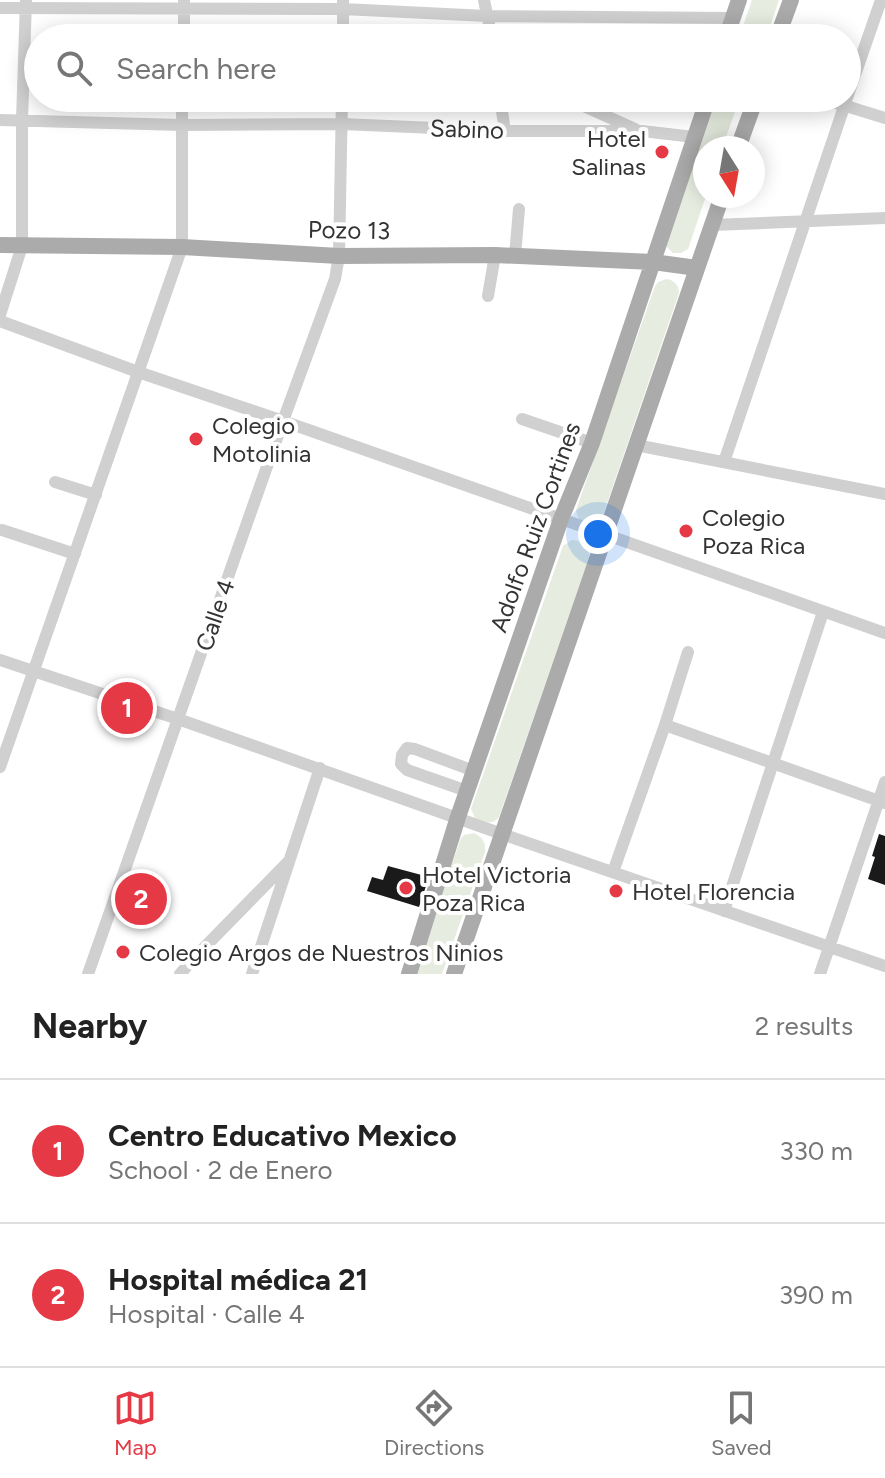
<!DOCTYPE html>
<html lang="en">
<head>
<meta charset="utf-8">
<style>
	body { margin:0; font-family:Figtree,sans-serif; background:#f2f2f2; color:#222 }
	.compass { position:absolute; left:693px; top:136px; width:72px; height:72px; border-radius:50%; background:#fff; box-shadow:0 4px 20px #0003; rotate:169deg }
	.you { position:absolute; left:598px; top:534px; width:28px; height:28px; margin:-20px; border:6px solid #fff; border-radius:50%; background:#1a73e8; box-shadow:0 0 0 12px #1a73e833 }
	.badge { display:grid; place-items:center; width:52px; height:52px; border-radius:50%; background:#e63946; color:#fff; font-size:26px; font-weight:700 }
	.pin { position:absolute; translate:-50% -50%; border:4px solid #fff; box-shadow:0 2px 8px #0006 }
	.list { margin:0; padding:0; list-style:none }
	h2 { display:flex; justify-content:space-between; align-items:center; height:104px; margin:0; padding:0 32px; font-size:34px }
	h2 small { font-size:26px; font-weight:400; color:#767676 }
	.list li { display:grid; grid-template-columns:52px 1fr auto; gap:24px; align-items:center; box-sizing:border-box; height:144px; padding:0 32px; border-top:2px solid #e0e0e0 }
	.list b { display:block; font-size:30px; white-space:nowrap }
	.list p { margin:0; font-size:26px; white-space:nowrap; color:#767676 }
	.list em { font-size:26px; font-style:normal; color:#767676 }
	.icon { flex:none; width:44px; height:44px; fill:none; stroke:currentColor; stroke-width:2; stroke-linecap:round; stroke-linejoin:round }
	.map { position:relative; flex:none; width:885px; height:974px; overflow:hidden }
	.search { position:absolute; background:#fff; box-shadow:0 4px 20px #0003; left:24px; right:24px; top:24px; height:88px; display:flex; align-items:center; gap:20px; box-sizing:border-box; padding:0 28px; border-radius:44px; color:#767676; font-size:30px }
	.sheet { height:392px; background:#fff }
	nav { display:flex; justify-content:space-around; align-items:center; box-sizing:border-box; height:112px; border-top:2px solid #e0e0e0; background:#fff; font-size:22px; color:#767676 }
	nav a { display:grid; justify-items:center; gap:4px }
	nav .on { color:#e63946 }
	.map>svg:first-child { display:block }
</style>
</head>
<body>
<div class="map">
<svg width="885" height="974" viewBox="0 0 885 974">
	<rect width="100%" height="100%" fill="#fff"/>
	<path fill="#e6ecdf" d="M 752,0 L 779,0 L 766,38 L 739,38 Z
		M 713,98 L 737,98 L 737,106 L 722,148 L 705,148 L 706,196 L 688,249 L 681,253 L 673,253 L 664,244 Z
		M 666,279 C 674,280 679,285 679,293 L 601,521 L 594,525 L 581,522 L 577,515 L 576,510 L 655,286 L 658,282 Z
		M 571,540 C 583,540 590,546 589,558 L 499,817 C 492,826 484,822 475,818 L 471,809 L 563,546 Z
		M 474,833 C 482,837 486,842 485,852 L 442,974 L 414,974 L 461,838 L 464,835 Z"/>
	<path fill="#1a1a1a" d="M 307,27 L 330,28 L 330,38 L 307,38 Z
		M 879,834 L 885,836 L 885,885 L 868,879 L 875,857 L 872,856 Z
		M 388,866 L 429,877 L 419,907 L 367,891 L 372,877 L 383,880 Z"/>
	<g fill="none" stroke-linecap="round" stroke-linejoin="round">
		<path stroke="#d0d0d0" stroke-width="12" d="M 484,0 L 492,38
			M 0,8 L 343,9 L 487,16 L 731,18
			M 184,38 L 184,0
			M 343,38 L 343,0
			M 500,98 L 505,131
			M 566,98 L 635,129
			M 820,98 L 885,118
			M 847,98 L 881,0
			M 0,120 L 182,125 L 342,124 L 505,131 L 642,131 L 694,137
			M 712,225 L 885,218
			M 515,256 L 519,209
			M 488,296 L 495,255
			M 0,315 L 22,246 L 22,120 L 26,0
			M 0,321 L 138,372 L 283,421 L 885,633
			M 522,419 L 592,443
			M 636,445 L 885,494
			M 724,462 L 847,98
			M 55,482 L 96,495
			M 2,530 L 75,554
			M 0,660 L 178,719 L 502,834 L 885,966
			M 665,725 L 885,803
			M 0,767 L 182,247 L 182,98
			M 467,791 L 407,770 L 401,764 L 402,755 L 407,748 L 415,749 L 474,771
			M 613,872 L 665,725 L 688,652
			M 724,911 L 823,612
			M 88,974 L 283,421 L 335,279 L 339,256 L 342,98
			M 180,974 L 195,957 L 288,862
			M 252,974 L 320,768
			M 820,974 L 885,782"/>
		<path stroke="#ababab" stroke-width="16" d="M 726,38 L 739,0
			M 777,38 L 791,0
			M 738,148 L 756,98
			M 0,245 L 182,247 L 339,256 L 495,255 L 653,262 L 697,268
			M 409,974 L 458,817 L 561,519 L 592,443 L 708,98
			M 454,974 L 722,196"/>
	</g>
	<g fill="#e63946" stroke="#fff" stroke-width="3">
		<circle cx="662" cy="152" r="8"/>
		<circle cx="196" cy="439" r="8"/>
		<circle cx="686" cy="531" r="8"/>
		<circle cx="406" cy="888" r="8"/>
		<circle cx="616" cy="891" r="8"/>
		<circle cx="123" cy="952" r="8"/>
	</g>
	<g text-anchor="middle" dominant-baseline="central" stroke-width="8" stroke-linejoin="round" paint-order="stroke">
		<g font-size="24" fill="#333" stroke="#fff">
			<text transform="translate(467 129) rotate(2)">Sabino</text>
			<text transform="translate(349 230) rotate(1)">Pozo 13</text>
			<text transform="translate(535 527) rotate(-70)">Adolfo Ruiz Cortines</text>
			<text transform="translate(215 615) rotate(-71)">Calle 4</text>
		</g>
		<g font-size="24" fill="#333" stroke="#fff" text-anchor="start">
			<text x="646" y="138" text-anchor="end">Hotel<tspan x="646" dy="28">Salinas</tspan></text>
			<text x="212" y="425">Colegio<tspan x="212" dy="28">Motolinia</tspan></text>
			<text x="702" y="517">Colegio<tspan x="702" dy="28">Poza Rica</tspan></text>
			<text x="422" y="874">Hotel Victoria<tspan x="422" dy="28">Poza Rica</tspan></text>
			<text x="632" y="891">Hotel Florencia</text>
			<text x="139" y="952">Colegio Argos de Nuestros Ninios</text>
		</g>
	</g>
</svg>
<svg class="compass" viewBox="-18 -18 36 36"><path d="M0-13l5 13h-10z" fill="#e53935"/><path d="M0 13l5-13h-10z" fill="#767676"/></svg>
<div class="you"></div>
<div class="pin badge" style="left:127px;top:708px">1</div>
<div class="pin badge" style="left:141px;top:899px">2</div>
<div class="search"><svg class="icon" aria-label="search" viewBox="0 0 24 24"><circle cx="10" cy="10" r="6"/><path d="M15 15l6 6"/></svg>Search here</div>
</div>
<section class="sheet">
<h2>Nearby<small>2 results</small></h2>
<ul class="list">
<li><span class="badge">1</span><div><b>Centro Educativo Mexico</b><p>School · 2 de Enero</p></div><em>330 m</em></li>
<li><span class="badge">2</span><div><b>Hospital médica 21</b><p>Hospital · Calle 4</p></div><em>390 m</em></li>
</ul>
</section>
<nav>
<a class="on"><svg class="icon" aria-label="map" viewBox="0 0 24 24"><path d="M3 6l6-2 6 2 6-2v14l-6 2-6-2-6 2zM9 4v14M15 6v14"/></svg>Map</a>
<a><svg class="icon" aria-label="directions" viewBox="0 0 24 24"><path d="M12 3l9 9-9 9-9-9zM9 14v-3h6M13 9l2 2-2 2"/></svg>Directions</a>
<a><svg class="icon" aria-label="saved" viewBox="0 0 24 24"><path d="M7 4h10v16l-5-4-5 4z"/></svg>Saved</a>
</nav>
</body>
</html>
